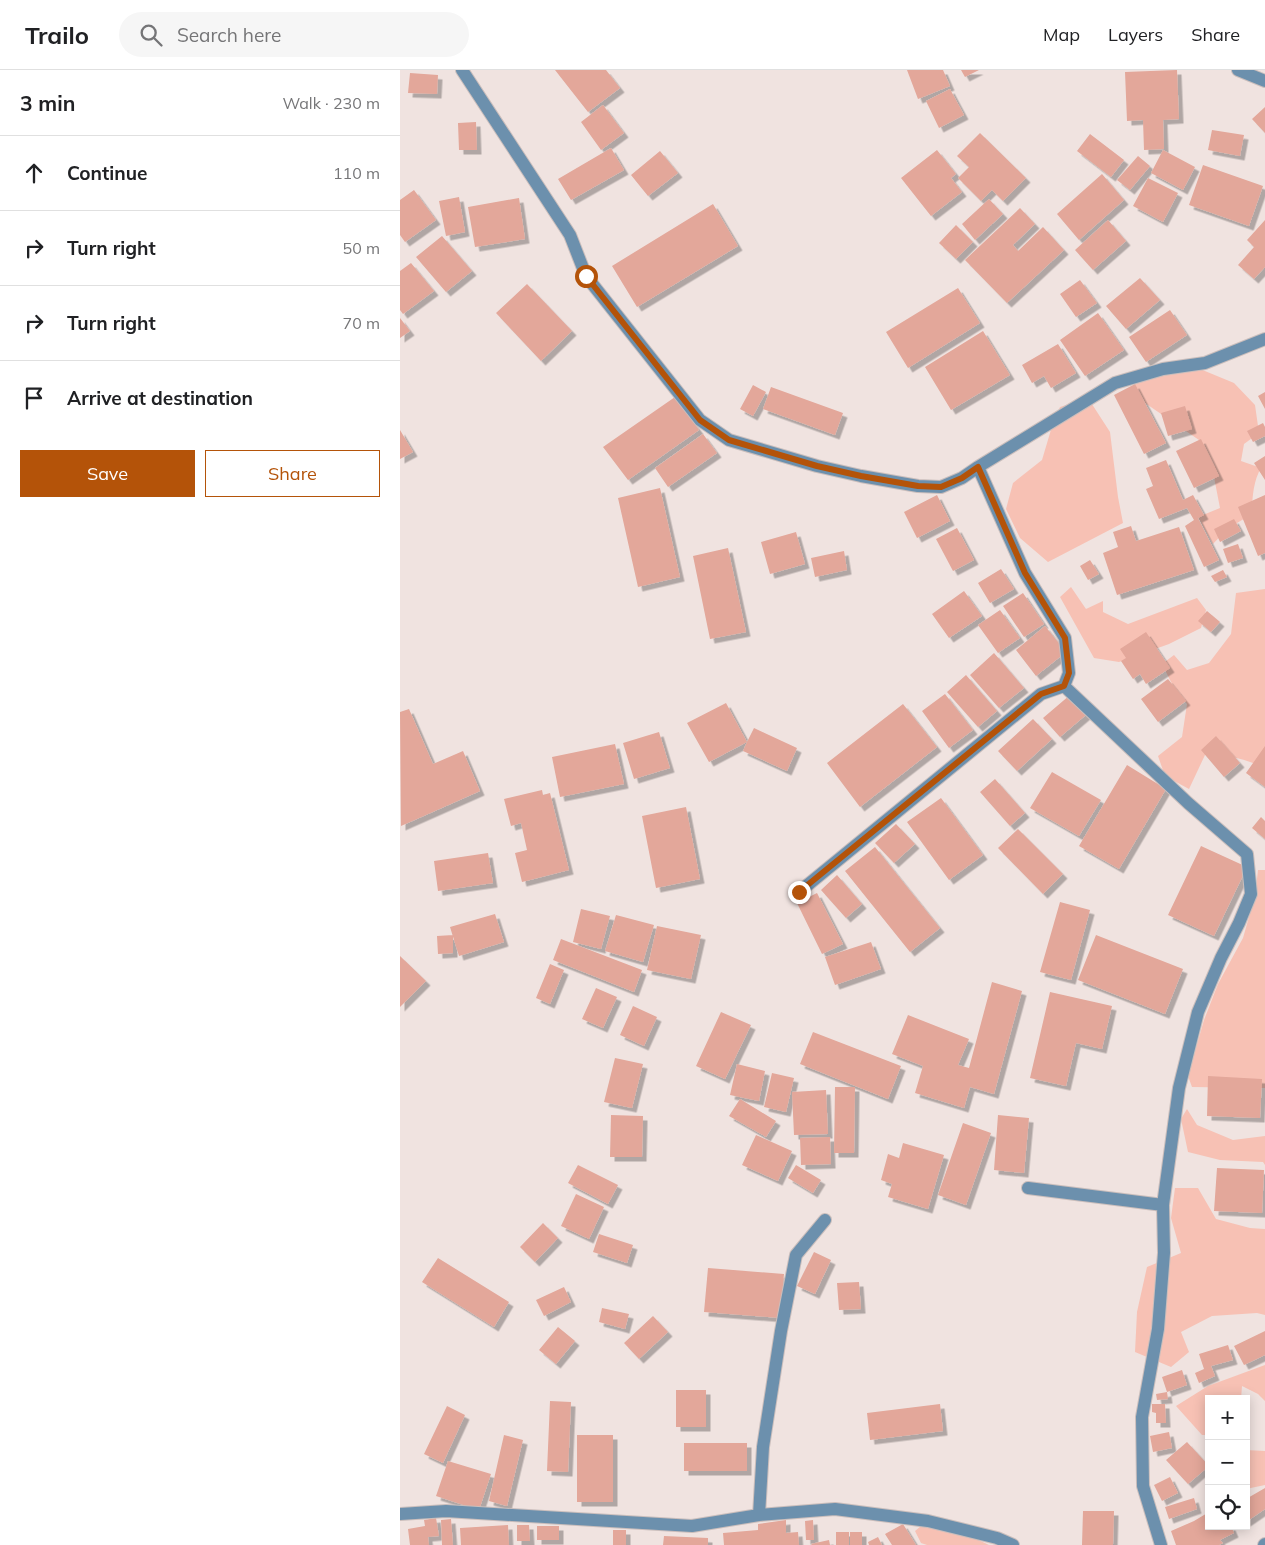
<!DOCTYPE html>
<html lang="en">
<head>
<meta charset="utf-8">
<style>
	body { margin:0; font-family:Mulish,sans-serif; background:#f6f6f6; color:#202124 }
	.controls { position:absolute; right:15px; bottom:15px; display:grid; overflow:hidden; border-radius:0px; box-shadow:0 2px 12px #0003 }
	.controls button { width:45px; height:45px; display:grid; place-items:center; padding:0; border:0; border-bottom:1px solid #e0e0e0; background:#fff; color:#202124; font:25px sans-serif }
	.stop { position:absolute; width:15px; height:15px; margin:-11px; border:4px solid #b45309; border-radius:50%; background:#fff }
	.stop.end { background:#b45309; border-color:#fff; box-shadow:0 1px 5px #0008 }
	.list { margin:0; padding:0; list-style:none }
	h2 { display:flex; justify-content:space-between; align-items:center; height:65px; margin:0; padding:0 20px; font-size:21px }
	h2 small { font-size:16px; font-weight:400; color:#757577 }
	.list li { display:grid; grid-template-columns:32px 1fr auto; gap:15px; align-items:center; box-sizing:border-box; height:75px; padding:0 20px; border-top:1px solid #e0e0e0 }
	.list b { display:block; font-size:19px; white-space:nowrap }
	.list em { font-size:16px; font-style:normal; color:#757577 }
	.actions { display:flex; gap:10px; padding:15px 20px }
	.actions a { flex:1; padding:11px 0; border:1px solid #b45309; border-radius:0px; text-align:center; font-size:18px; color:#b45309 }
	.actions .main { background:#b45309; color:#fff }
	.icon { flex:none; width:28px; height:28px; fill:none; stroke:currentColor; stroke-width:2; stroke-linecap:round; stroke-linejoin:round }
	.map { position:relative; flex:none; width:865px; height:1475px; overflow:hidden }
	header { display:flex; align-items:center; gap:30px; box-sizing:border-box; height:70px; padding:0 25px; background:#fff; border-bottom:1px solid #e0e0e0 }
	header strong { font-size:24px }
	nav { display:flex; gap:28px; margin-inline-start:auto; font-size:18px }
	.search { width:350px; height:45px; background:#f6f6f6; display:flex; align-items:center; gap:12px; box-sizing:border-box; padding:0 18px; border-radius:28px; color:#757577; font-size:19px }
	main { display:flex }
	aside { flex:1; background:#fff }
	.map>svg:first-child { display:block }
</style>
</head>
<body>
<header>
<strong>Trailo</strong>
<div class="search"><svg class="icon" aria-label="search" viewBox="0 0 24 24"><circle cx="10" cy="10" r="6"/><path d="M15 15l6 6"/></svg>Search here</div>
<nav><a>Map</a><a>Layers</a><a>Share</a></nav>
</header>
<main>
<aside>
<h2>3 min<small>Walk · 230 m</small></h2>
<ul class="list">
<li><svg class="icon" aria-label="ahead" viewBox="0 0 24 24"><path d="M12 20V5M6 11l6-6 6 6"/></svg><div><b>Continue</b></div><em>110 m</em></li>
<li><svg class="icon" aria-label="right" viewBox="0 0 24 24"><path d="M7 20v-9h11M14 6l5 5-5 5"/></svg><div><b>Turn right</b></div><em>50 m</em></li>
<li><svg class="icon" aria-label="right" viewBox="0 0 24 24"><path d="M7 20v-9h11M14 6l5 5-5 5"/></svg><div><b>Turn right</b></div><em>70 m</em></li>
<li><svg class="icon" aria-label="arrive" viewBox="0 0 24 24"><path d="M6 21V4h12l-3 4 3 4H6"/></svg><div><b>Arrive at destination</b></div></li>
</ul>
<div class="actions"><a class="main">Save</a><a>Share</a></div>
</aside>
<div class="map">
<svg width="865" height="1475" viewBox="0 0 865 1475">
	<defs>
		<filter id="shadow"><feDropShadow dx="4.5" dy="4.5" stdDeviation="0" flood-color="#0004"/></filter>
	</defs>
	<rect width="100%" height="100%" fill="#f0e3e0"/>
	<path fill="#f7c1b4" d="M 788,294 L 834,313 L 855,335 L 859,363 L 844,374 L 841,391 L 861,398 C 853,411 852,430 852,444 L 827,459 L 813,474 L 798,447 L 820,438 L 813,402 L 799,370 L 745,333 L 733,313 Z
		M 688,328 L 710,362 L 718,427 L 723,453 L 648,492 L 620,468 L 606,439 L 613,413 L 642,390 L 653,353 L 660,337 Z
		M 671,517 L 686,539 L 703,531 L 703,542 L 728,554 L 797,528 L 806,540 L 801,558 L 769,574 L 719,592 L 694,588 L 660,527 Z
		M 865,519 L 865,698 C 843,688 829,685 805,685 L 789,719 L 765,706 L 758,686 L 782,667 L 787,634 L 774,618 L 762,594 L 774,585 L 787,600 L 809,593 L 831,564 L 836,523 Z
		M 858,800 L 865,800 L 865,1018 L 792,1017 L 788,1006 L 804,950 L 818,914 L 843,868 L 855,826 Z
		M 787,1039 L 797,1055 L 833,1070 L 865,1066 L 865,1095 L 863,1092 L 820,1090 L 788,1082 L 781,1049 Z
		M 775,1118 L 798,1118 L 816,1149 L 850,1158 L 865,1159 L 865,1245 L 857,1243 L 812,1246 L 781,1262 L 789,1282 L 771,1297 L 735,1282 L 737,1242 L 747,1197 L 781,1183 L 771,1148 Z
		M 865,1295 L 865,1331 L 858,1324 L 842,1316 L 841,1329 L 809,1329 L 809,1365 L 802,1365 L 776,1336 L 808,1316 Z
		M 846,1380 L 865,1381 L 865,1415 L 846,1419 Z
		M 521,1456 L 564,1463 L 589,1475 L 527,1475 L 521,1473 L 515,1461 Z"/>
	<path fill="#e3a79a" filter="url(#shadow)" d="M 155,0 L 206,0 L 220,18 L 188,42 Z
		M 507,0 L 543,0 L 550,16 L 518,29 Z
		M 561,0 L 579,0 L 565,7 Z
		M 777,0 L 779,49 L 763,50 L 764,79 L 744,80 L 743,50 L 727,51 L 725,2 Z
		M 10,3 L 38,5 L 37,24 L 8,23 Z
		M 550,19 L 564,45 L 539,58 L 526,31 Z
		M 203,35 L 224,63 L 201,80 L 181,52 Z
		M 865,37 L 865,63 L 852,49 Z
		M 76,52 L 77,80 L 59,80 L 58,53 Z
		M 812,60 L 844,65 L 840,86 L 808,80 Z
		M 580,63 L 626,108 L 603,131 L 592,120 L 581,131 L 558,108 L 569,97 L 557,86 Z
		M 690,64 L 724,90 L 711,107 L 677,81 Z
		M 211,78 L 224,100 L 171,130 L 158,109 Z
		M 537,80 L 556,104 L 551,108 L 562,122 L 531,146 L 501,108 Z
		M 763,80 L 795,97 L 783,120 L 751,103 Z
		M 260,81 L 278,103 L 248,126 L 231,105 Z
		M 738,86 L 750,96 L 730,120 L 717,110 Z
		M 803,95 L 863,116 L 849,156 L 789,135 Z
		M 702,104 L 724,130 L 679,170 L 657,144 Z
		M 748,108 L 778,123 L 763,152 L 733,136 Z
		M 14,120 L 36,150 L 5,172 L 0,165 L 0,130 Z
		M 59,127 L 65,162 L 46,166 L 39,131 Z
		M 119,128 L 125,169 L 75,177 L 68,137 Z
		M 589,129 L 603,144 L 575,170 L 562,154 Z
		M 313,134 L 338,176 L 237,237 L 212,196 Z
		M 620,138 L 635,154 L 613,175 L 618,181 L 643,157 L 664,180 L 607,233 L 565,190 Z
		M 708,150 L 726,171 L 693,200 L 675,180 Z
		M 865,150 L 865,197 L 854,209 L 838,195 L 854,177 L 847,170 Z
		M 556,155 L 573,172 L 556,189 L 539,173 Z
		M 42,166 L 72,201 L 46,222 L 16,187 Z
		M 11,193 L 34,221 L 3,244 L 0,240 L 0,201 Z
		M 740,208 L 760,230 L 726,259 L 706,236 Z
		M 680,210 L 697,233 L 676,247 L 660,224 Z
		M 127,214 L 172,261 L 141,291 L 96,243 Z
		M 558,218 L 580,253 L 508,298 L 486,262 Z
		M 770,240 L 787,265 L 746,292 L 729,267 Z
		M 698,243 L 724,280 L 685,306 L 660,270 Z
		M 0,248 L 10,261 L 0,268 Z
		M 583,261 L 610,305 L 551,340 L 525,297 Z
		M 658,274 L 676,303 L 651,318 L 644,306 L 632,313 L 622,295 Z
		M 735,314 L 766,373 L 744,384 L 714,325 Z
		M 353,315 L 366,322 L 353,346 L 340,339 Z
		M 371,317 L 443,343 L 435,365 L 363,339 Z
		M 865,322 L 865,339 L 858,326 Z
		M 275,327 L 299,360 L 228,410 L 203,377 Z
		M 785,336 L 792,359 L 768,366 L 761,343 Z
		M 863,353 L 865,357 L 865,366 L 853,372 L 847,361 Z
		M 0,360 L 13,382 L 0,389 Z
		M 303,364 L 317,383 L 268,417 L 255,398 Z
		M 801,369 L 819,406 L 794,418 L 776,381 Z
		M 865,386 L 865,410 L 854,393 Z
		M 766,390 L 783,430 L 793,425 L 804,445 L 798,448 L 819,490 L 804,497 L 785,456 L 794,450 L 787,438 L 759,449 L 746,419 L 753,416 L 746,398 Z
		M 260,418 L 280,507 L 238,517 L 218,428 Z
		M 537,425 L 550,451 L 517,468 L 504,442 Z
		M 865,425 L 865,483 L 858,486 L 838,437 Z
		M 834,449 L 841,461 L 820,472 L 814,459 Z
		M 731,456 L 736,471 L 779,457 L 794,500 L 717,525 L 703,483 L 718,477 L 713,462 Z
		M 557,458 L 574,490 L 553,501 L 536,469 Z
		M 396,462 L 405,494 L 370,504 L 361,472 Z
		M 838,474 L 843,488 L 828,493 L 823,479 Z
		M 328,478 L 346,562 L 310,569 L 293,486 Z
		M 444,481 L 447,500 L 415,507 L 411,488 Z
		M 690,490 L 699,504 L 688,510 L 680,496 Z
		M 601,499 L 614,519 L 590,533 L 578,513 Z
		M 823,500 L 827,507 L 815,512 L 811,506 Z
		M 564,521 L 582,546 L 549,568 L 532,544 Z
		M 623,523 L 644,554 L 624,567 L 603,536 Z
		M 600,540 L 620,568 L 598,583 L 578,555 Z
		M 807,541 L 820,552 L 811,562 L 798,551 Z
		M 645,556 L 666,582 L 636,606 L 616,580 Z
		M 746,562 L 770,598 L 746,614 L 740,604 L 733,609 L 721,591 L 726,588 L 720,579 Z
		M 594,583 L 624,618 L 599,638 L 570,605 Z
		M 566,605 L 597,641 L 578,657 L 547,622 Z
		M 768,609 L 786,631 L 758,652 L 741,629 Z
		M 545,624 L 573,660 L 549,678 L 522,641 Z
		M 670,625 L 687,644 L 660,667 L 643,648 Z
		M 326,633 L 347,672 L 354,658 L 397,678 L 387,701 L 343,681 L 347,672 L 309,692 L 287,653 Z
		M 503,634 L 537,677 L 460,737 L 427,693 Z
		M 9,639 L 33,694 L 63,681 L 80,721 L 1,756 L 0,642 Z
		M 633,649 L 652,669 L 617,701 L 598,681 Z
		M 259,662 L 270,698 L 234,709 L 223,673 Z
		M 816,666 L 840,693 L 824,707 L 801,680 Z
		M 215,674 L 224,714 L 160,727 L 152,687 Z
		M 865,676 L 865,717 L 846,703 Z
		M 727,695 L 766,719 L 719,799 L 679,776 Z
		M 652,702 L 701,730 L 679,766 L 630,738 Z
		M 595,709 L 625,743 L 610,756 L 580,722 Z
		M 142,720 L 143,725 L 150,723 L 169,800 L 122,812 L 115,783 L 127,780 L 121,753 L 111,756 L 104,729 Z
		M 541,728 L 583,785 L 549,810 L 507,752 Z
		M 286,737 L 300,809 L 256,818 L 242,746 Z
		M 861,747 L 865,751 L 865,769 L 852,758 Z
		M 496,754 L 515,774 L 494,793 L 475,773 Z
		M 618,759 L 663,804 L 643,824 L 598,778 Z
		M 801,776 L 847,797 L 814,866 L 768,845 Z
		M 475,777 L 540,858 L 510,882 L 445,801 Z
		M 88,783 L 93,813 L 38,821 L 34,791 Z
		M 437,805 L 462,834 L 446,848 L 421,820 Z
		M 417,823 L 443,874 L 422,884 L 397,833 Z
		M 660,832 L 690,840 L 671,910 L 640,902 Z
		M 181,839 L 210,846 L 201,879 L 173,872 Z
		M 95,844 L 104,872 L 59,886 L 50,857 Z
		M 216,845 L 254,855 L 243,892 L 205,881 Z
		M 257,856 L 301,865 L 291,909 L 247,900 Z
		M 53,865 L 53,883 L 38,884 L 37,866 Z
		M 696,865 L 783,899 L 765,944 L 678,910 Z
		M 161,869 L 242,900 L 234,922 L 153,890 Z
		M 471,872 L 481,899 L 435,915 L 425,887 Z
		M 0,886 L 26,911 L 0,937 Z
		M 150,894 L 164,900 L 150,934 L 136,928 Z
		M 592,912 L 622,921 L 594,1024 L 570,1017 L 564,1038 L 515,1023 L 523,996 L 492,984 L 508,945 L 569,969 L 558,995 L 569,998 Z
		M 196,918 L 217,927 L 203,958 L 182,949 Z
		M 650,922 L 712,936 L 702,979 L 676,973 L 666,1016 L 630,1008 Z
		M 233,936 L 257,947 L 244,976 L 220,965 Z
		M 321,942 L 351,955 L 325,1009 L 296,996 Z
		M 413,962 L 501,996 L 488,1029 L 400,994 Z
		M 215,988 L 243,994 L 232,1038 L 204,1032 Z
		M 337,994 L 365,1001 L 359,1031 L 330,1025 Z
		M 372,1003 L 394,1008 L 386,1042 L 364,1037 Z
		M 808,1006 L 862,1009 L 860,1048 L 807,1046 Z
		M 435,1017 L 455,1017 L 454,1083 L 434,1083 Z
		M 426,1020 L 428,1064 L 394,1065 L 392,1022 Z
		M 340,1029 L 376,1051 L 366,1067 L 329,1046 Z
		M 211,1045 L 243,1046 L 242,1087 L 210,1087 Z
		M 598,1045 L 629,1048 L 624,1103 L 594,1100 Z
		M 563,1053 L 591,1063 L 566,1135 L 538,1125 Z
		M 356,1065 L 392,1081 L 378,1111 L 342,1095 Z
		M 430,1067 L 431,1094 L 401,1095 L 400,1068 Z
		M 503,1073 L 544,1085 L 528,1139 L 488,1127 L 492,1114 L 481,1110 L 488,1084 L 499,1088 Z
		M 178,1095 L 218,1115 L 208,1134 L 168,1113 Z
		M 396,1095 L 421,1110 L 413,1123 L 388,1108 Z
		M 817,1098 L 864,1100 L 862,1143 L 814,1141 Z
		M 176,1124 L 204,1137 L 189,1169 L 161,1156 Z
		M 143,1153 L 158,1168 L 135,1192 L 120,1177 Z
		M 199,1164 L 233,1175 L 227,1193 L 193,1182 Z
		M 414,1182 L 431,1190 L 415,1224 L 397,1216 Z
		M 38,1188 L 109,1232 L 94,1257 L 22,1212 Z
		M 308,1198 L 384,1204 L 380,1248 L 304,1242 Z
		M 459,1212 L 461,1239 L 439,1240 L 437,1213 Z
		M 164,1217 L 171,1232 L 144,1246 L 136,1230 Z
		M 202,1238 L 229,1244 L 225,1259 L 199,1252 Z
		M 253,1246 L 268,1262 L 239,1289 L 224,1273 Z
		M 158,1257 L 175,1271 L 156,1294 L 139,1280 Z
		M 865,1261 L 865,1285 L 844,1295 L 834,1276 Z
		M 828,1275 L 833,1290 L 811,1296 L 815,1306 L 799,1313 L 795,1303 L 804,1299 L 799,1284 Z
		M 782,1300 L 787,1315 L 767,1322 L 762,1307 Z
		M 276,1320 L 306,1320 L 306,1357 L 276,1357 Z
		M 767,1322 L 768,1329 L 757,1330 L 756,1324 Z
		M 150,1331 L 171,1332 L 168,1402 L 147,1401 Z
		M 540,1334 L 543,1361 L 470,1370 L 467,1343 Z
		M 752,1334 L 765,1334 L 766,1353 L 756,1353 L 756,1343 L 752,1342 Z
		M 47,1336 L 65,1345 L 43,1393 L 24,1384 Z
		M 769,1362 L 772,1378 L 753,1382 L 750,1366 Z
		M 104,1365 L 123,1370 L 107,1436 L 89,1431 Z
		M 177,1365 L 213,1365 L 213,1432 L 177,1432 Z
		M 787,1372 L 809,1396 L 788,1414 L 766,1390 Z
		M 284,1373 L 347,1373 L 347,1401 L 284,1401 Z
		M 48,1391 L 91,1404 L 79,1440 L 36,1426 Z
		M 770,1407 L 778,1423 L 762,1431 L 754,1415 Z
		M 865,1418 L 865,1439 L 846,1452 L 846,1429 Z
		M 794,1428 L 797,1439 L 769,1449 L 765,1437 Z
		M 683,1441 L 714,1441 L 713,1475 L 682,1475 Z
		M 809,1442 L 809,1456 L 831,1456 L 834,1463 L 820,1470 L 823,1473 L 819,1475 L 776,1475 L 771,1461 L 794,1451 Z
		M 36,1448 L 39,1466 L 28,1467 L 29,1475 L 10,1475 L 8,1459 L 25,1456 L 24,1450 Z
		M 51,1449 L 53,1475 L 42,1475 L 41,1450 Z
		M 386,1450 L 386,1463 L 398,1462 L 399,1475 L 324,1475 L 323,1463 L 358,1460 L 358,1454 Z
		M 413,1450 L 414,1470 L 406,1470 L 405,1451 Z
		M 503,1454 L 516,1475 L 492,1475 L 485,1464 Z
		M 108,1455 L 109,1475 L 61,1475 L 60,1458 Z
		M 117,1455 L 129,1455 L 130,1471 L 117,1471 Z
		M 137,1456 L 159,1456 L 159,1470 L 137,1470 Z
		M 213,1460 L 226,1460 L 226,1475 L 213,1475 Z
		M 436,1462 L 449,1462 L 449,1475 L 436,1475 Z
		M 450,1462 L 462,1462 L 462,1475 L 450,1475 Z
		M 264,1466 L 308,1468 L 308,1475 L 263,1475 Z
		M 478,1467 L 482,1475 L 469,1475 L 468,1472 Z
		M 429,1470 L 430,1475 L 412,1475 L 411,1474 Z"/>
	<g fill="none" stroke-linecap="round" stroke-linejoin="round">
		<defs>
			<path id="minor" d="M 62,0 L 170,165 L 186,206 L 300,350 L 329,370 L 417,396 L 461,406 L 518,416 L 541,417 L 562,408 L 578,397 L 715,313 L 763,299 L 805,293 L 865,269
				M 838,0 L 865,11
				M 664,616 L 788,733 L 847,784 L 851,824 L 839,853 L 821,888 L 798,942 L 779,1018 L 763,1135 L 764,1183 L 758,1259 L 742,1347 L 743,1416 L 761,1475
				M 399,822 L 641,624 L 664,616 L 669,603 L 665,568 L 625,503 L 578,397
				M 628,1118 L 763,1135
				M 0,1444 L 46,1441 L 292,1456 L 359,1445 L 435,1439 L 528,1451 L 597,1468 L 613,1475
				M 359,1445 L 363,1377 L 381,1261 L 396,1185 L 425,1150
				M 864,1475 L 865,1474"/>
		</defs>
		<use href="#minor" stroke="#cabebc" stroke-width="14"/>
		<use href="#minor" stroke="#6c90ad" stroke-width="12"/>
	</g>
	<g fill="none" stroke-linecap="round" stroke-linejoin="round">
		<path stroke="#b45309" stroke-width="6" d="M 186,206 L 300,350 L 329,370 L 417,396 L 461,406 L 518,416 L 541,417 L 562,408 L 578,397 L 625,503 L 665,568 L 669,603 L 664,616 L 641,624 L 399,822"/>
	</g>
</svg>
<div class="controls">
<button>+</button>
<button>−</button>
<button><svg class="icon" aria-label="locate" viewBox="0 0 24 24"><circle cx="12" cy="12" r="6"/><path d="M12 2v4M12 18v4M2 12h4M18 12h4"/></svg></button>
</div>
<div class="stop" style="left:186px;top:206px"></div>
<div class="stop end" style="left:399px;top:822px"></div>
</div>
</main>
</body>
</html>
